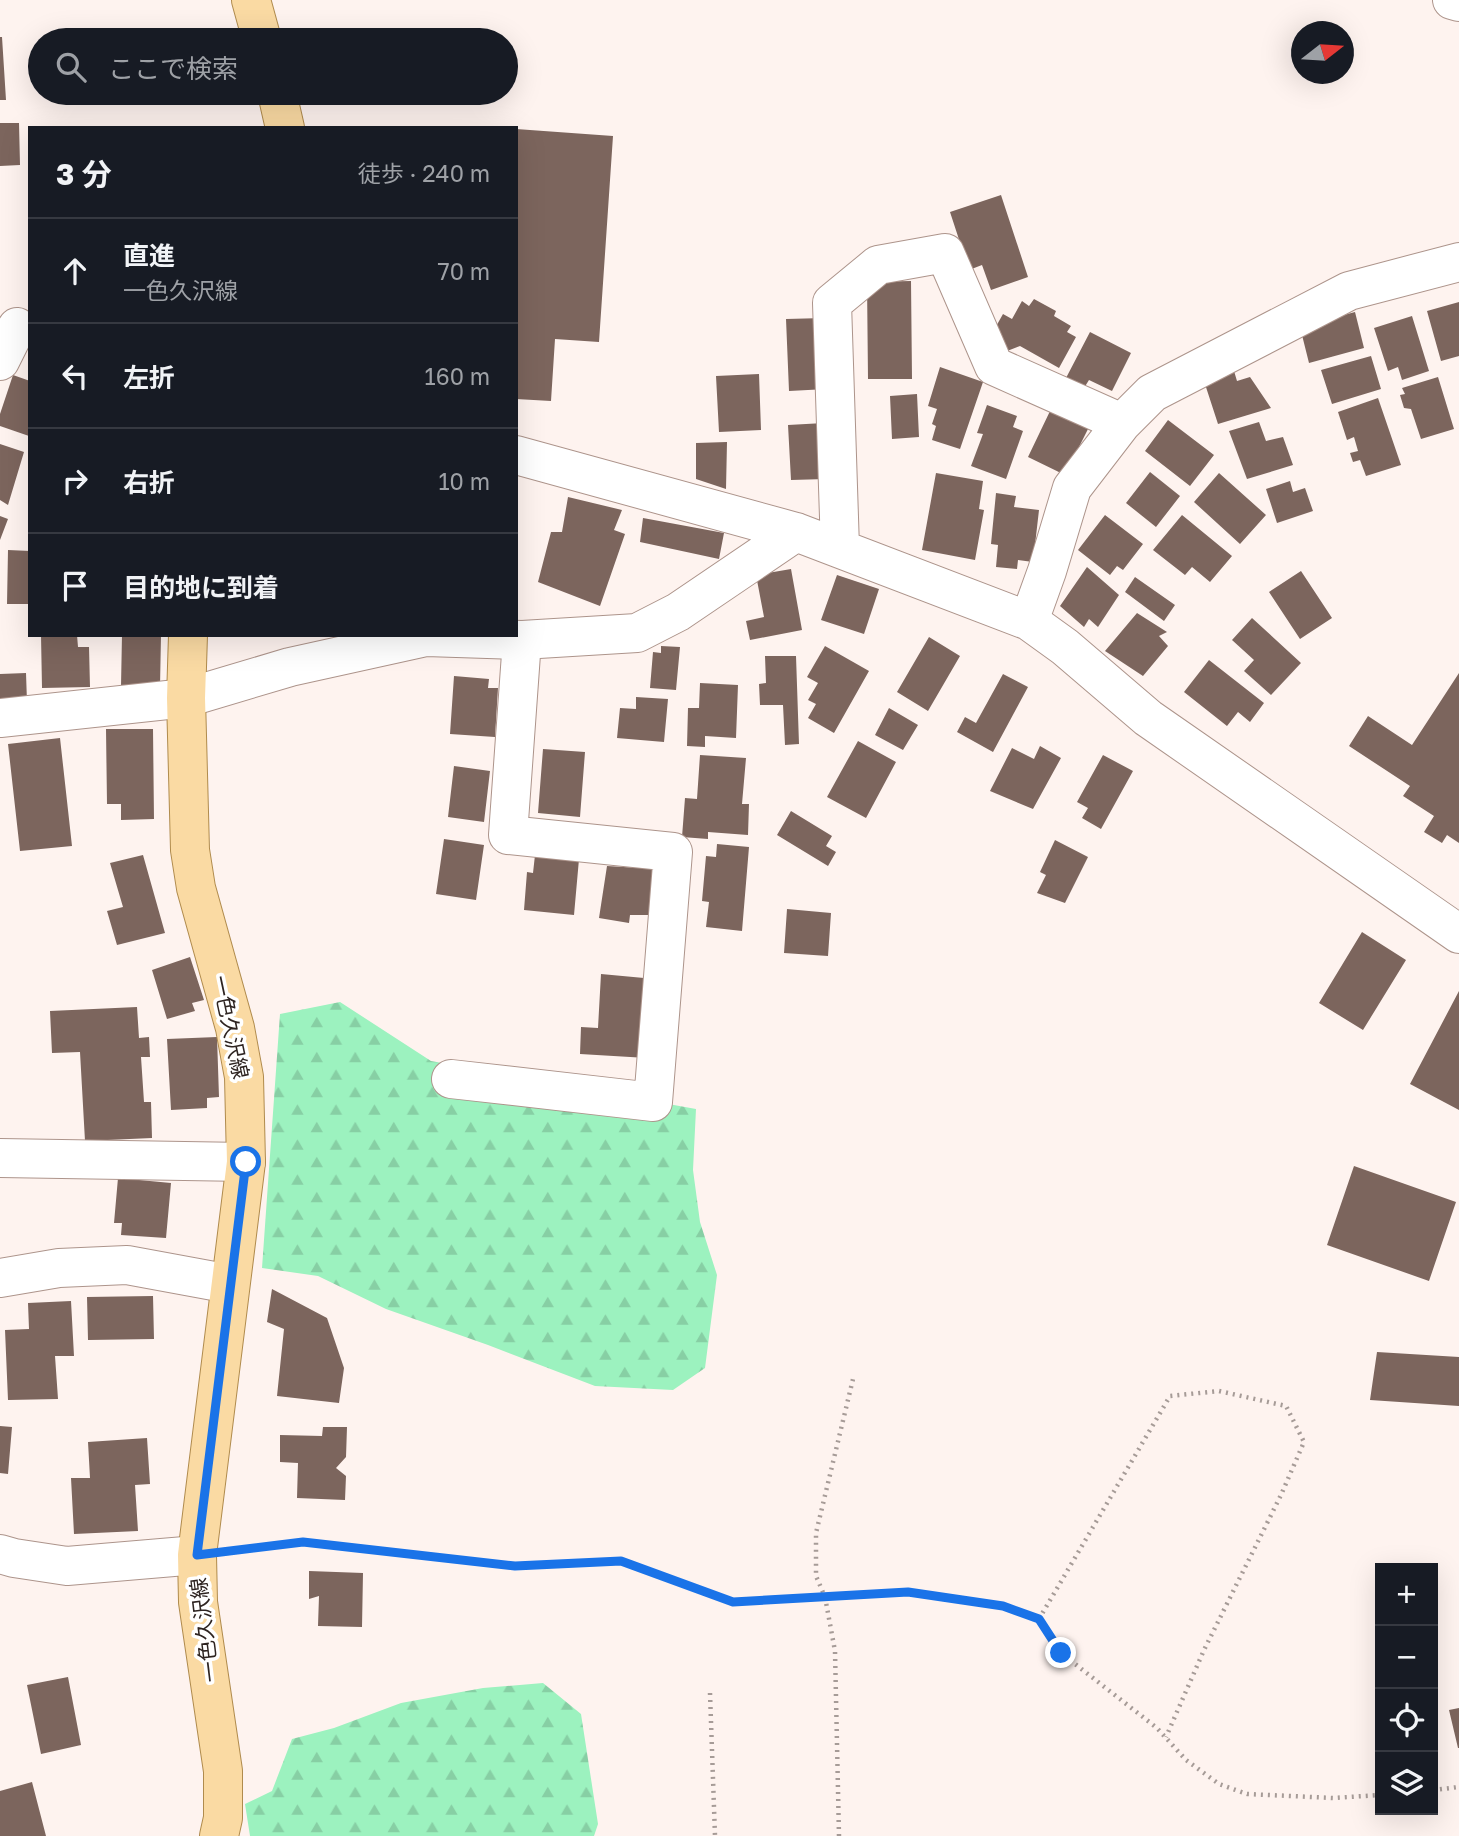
<!DOCTYPE html>
<html lang="ja">
<head>
<meta charset="utf-8">
<style>
	body { margin:0; font-family:"Golos Text","Noto Sans JP",sans-serif; background:#20242c; color:#f1f3f6 }
	.controls { position:absolute; right:21px; bottom:21px; display:grid; overflow:hidden; border-radius:0px; box-shadow:0 7px 28px #0002 }
	.controls button { width:63px; height:63px; display:grid; place-items:center; padding:0; border:0; border-bottom:2px solid #363941; background:#171b24; color:#f1f3f6; font:35px sans-serif }
	.compass { position:absolute; left:1291px; top:21px; width:63px; height:63px; border-radius:50%; background:#171b24; box-shadow:0 7px 28px #0002; rotate:73deg }
	.stop { position:absolute; width:21px; height:21px; margin:-16px; border:5px solid #1a73e8; border-radius:50%; background:#fff }
	.stop.end { background:#1a73e8; border-color:#fff; box-shadow:0 2px 7px #0008 }
	.list { margin:0; padding:0; list-style:none }
	h2 { display:flex; justify-content:space-between; align-items:center; height:91px; margin:0; padding:0 28px; font-size:30px }
	h2 small { font-size:23px; font-weight:400; color:#9ea1a6 }
	.list li { display:grid; grid-template-columns:46px 1fr auto; gap:21px; align-items:center; box-sizing:border-box; height:105px; padding:0 28px; border-top:2px solid #363941 }
	.list b { display:block; font-size:26px; white-space:nowrap }
	.list p { margin:0; font-size:23px; white-space:nowrap; color:#9ea1a6 }
	.list em { font-size:23px; font-style:normal; color:#9ea1a6 }
	.icon { flex:none; width:38px; height:38px; fill:none; stroke:currentColor; stroke-width:2; stroke-linecap:round; stroke-linejoin:round }
	.map { position:relative; flex:none; width:1459px; height:1836px; overflow:hidden }
	.search { position:absolute; background:#171b24; box-shadow:0 7px 28px #0002; left:28px; top:28px; width:490px; height:77px; display:flex; align-items:center; gap:18px; box-sizing:border-box; padding:0 24px; border-radius:38px; color:#9ea1a6; font-size:26px }
	.panel { position:absolute; background:#171b24; box-shadow:0 7px 28px #0002; left:28px; top:126px; width:490px; height:511px; border-radius:0px }
	.map>svg:first-child { display:block }
</style>
</head>
<body>
<div class="map">
<svg width="1459" height="1836" viewBox="0 0 1459 1836">
	<defs>
		<pattern id="forest-firs" width="22" height="20" patternUnits="userSpaceOnUse" patternTransform="scale(1.75)"><rect width="22" height="20" fill="#9cf2bf"/><path d="M5 1l3.5 6h-7zM16 11l3.5 6h-7z" fill="#87cfa4"/></pattern>
	</defs>
	<rect width="100%" height="100%" fill="#fef3ef"/>
	<path fill="url(#forest-firs)" d="M 340,1002 L 431,1061 L 696,1109 L 693,1170 L 700,1222 L 717,1275 L 705,1368 L 673,1390 L 595,1386 L 488,1345 L 386,1309 L 318,1276 L 262,1268 L 280,1014 Z
		M 543,1683 L 581,1714 L 598,1824 L 594,1836 L 250,1836 L 245,1804 L 272,1791 L 292,1739 L 334,1728 L 401,1703 L 483,1688 Z"/>
	<path fill="#7c655d" d="M 0,37 L 2,37 L 6,100 L 0,100 Z
		M 0,123 L 19,123 L 20,165 L 0,166 Z
		M 516,129 L 613,136 L 599,342 L 555,339 L 551,401 L 516,399 Z
		M 1001,195 L 1028,277 L 991,290 L 982,265 L 969,270 L 950,212 Z
		M 911,281 L 912,379 L 868,379 L 867,282 Z
		M 1034,299 L 1056,311 L 1054,316 L 1071,326 L 1067,332 L 1076,337 L 1059,368 L 1020,346 L 1002,353 L 994,330 L 1003,314 L 1012,319 L 1022,301 L 1029,306 Z
		M 1459,302 L 1459,356 L 1441,361 L 1427,311 Z
		M 1355,312 L 1364,348 L 1309,363 L 1300,327 Z
		M 1412,316 L 1429,371 L 1402,380 L 1398,367 L 1388,371 L 1374,328 Z
		M 824,318 L 827,389 L 789,391 L 786,319 Z
		M 1090,332 L 1131,353 L 1112,391 L 1089,380 L 1084,388 L 1066,378 Z
		M 1371,356 L 1381,389 L 1332,404 L 1321,370 Z
		M 940,367 L 983,382 L 960,449 L 932,440 L 936,426 L 932,424 L 937,409 L 928,406 Z
		M 1234,371 L 1237,381 L 1250,377 L 1271,408 L 1218,424 L 1204,381 Z
		M 759,374 L 761,430 L 719,432 L 716,376 Z
		M 13,375 L 30,381 L 29,436 L 0,426 L 0,414 Z
		M 1438,377 L 1454,429 L 1421,439 L 1411,409 L 1404,408 L 1400,395 L 1405,394 L 1402,388 Z
		M 917,394 L 919,437 L 892,439 L 890,396 Z
		M 1378,398 L 1401,465 L 1366,476 L 1360,460 L 1353,462 L 1350,453 L 1358,451 L 1354,437 L 1347,440 L 1338,412 Z
		M 987,405 L 1017,416 L 1013,427 L 1023,431 L 1006,479 L 971,466 L 983,434 L 977,433 Z
		M 1051,409 L 1089,427 L 1065,475 L 1028,457 Z
		M 1168,420 L 1214,455 L 1190,486 L 1145,451 Z
		M 1259,422 L 1266,441 L 1283,437 L 1293,465 L 1247,479 L 1229,431 Z
		M 824,423 L 826,479 L 791,480 L 788,425 Z
		M 727,442 L 726,489 L 696,479 L 696,443 Z
		M 0,444 L 24,452 L 8,505 L 0,500 Z
		M 1150,472 L 1180,496 L 1156,527 L 1126,503 Z
		M 936,473 L 983,481 L 979,509 L 984,510 L 975,560 L 922,550 Z
		M 1219,473 L 1266,515 L 1240,544 L 1194,502 Z
		M 1290,481 L 1293,492 L 1305,488 L 1313,511 L 1277,523 L 1266,489 Z
		M 996,493 L 1016,496 L 1014,507 L 1039,510 L 1033,562 L 1018,560 L 1017,569 L 996,567 L 998,545 L 991,544 Z
		M 568,497 L 622,510 L 614,530 L 625,534 L 600,606 L 538,582 L 551,532 L 562,532 Z
		M 1105,515 L 1143,544 L 1123,570 L 1117,566 L 1110,575 L 1078,550 Z
		M 1182,515 L 1232,556 L 1210,582 L 1192,567 L 1185,575 L 1153,550 Z
		M 0,516 L 8,519 L 0,540 Z
		M 643,518 L 724,533 L 719,559 L 640,542 Z
		M 8,550 L 30,551 L 30,604 L 7,604 Z
		M 1087,567 L 1119,595 L 1098,627 L 1089,619 L 1084,627 L 1060,606 Z
		M 791,569 L 802,630 L 750,640 L 746,621 L 764,617 L 756,575 Z
		M 1301,571 L 1332,618 L 1300,639 L 1269,592 Z
		M 837,575 L 879,589 L 864,634 L 821,620 Z
		M 1135,577 L 1175,605 L 1164,621 L 1125,592 Z
		M 1137,613 L 1167,632 L 1159,636 L 1168,646 L 1143,676 L 1105,651 Z
		M 1252,618 L 1301,663 L 1271,695 L 1244,671 L 1254,660 L 1232,640 Z
		M 41,635 L 77,635 L 78,647 L 89,647 L 90,687 L 42,688 Z
		M 122,635 L 161,635 L 160,687 L 121,686 Z
		M 929,637 L 960,656 L 928,711 L 897,692 Z
		M 661,646 L 680,647 L 676,690 L 650,688 L 653,652 L 661,653 Z
		M 825,646 L 869,671 L 834,733 L 808,718 L 816,704 L 808,700 L 818,683 L 807,677 Z
		M 765,656 L 796,656 L 799,744 L 785,745 L 783,705 L 760,705 L 759,684 L 766,683 Z
		M 1209,660 L 1264,703 L 1250,722 L 1238,712 L 1227,726 L 1184,692 Z
		M 26,673 L 27,702 L 0,703 L 0,674 Z
		M 1459,673 L 1459,843 L 1447,835 L 1442,843 L 1424,832 L 1434,816 L 1403,796 L 1410,786 L 1349,746 L 1368,716 L 1412,745 Z
		M 1003,674 L 1028,687 L 993,752 L 957,732 L 965,717 L 976,723 Z
		M 454,676 L 489,679 L 488,688 L 498,688 L 495,737 L 450,734 Z
		M 700,683 L 738,685 L 736,738 L 705,736 L 705,747 L 687,746 L 688,708 L 699,708 Z
		M 636,697 L 668,699 L 664,742 L 617,738 L 620,708 L 636,709 Z
		M 889,708 L 918,725 L 903,750 L 875,735 Z
		M 106,729 L 153,729 L 154,819 L 121,820 L 121,804 L 107,804 Z
		M 60,738 L 72,846 L 20,851 L 8,744 Z
		M 858,741 L 896,762 L 866,818 L 827,797 Z
		M 1040,746 L 1061,758 L 1033,809 L 990,791 L 1012,748 L 1034,759 Z
		M 543,749 L 585,752 L 580,817 L 538,813 Z
		M 700,755 L 746,758 L 742,804 L 749,804 L 748,835 L 708,832 L 708,839 L 682,837 L 685,798 L 697,799 Z
		M 1103,755 L 1133,771 L 1101,829 L 1082,818 L 1088,808 L 1077,802 Z
		M 454,766 L 490,771 L 484,822 L 448,817 Z
		M 791,811 L 832,836 L 826,846 L 836,852 L 828,866 L 777,835 Z
		M 444,839 L 484,845 L 476,900 L 436,894 Z
		M 1055,840 L 1088,857 L 1065,903 L 1037,893 L 1046,875 L 1040,872 Z
		M 717,844 L 749,847 L 742,931 L 706,927 L 709,902 L 702,901 L 706,856 L 716,857 Z
		M 143,855 L 165,933 L 117,945 L 107,911 L 123,907 L 110,863 Z
		M 535,855 L 579,859 L 574,915 L 524,910 L 527,872 L 533,873 Z
		M 607,866 L 657,869 L 650,915 L 630,915 L 629,923 L 599,918 Z
		M 787,909 L 831,913 L 828,956 L 784,953 Z
		M 1362,932 L 1406,960 L 1363,1030 L 1319,1003 Z
		M 190,957 L 204,1000 L 192,1003 L 195,1011 L 167,1019 L 152,970 Z
		M 601,974 L 644,978 L 647,1058 L 580,1054 L 581,1027 L 598,1028 Z
		M 1459,991 L 1459,1110 L 1410,1084 Z
		M 137,1007 L 139,1038 L 149,1037 L 150,1057 L 141,1057 L 144,1102 L 151,1102 L 152,1138 L 85,1141 L 80,1052 L 52,1053 L 50,1011 Z
		M 217,1037 L 219,1097 L 207,1098 L 207,1108 L 171,1110 L 167,1039 Z
		M 1354,1166 L 1456,1202 L 1429,1281 L 1327,1245 Z
		M 118,1178 L 171,1183 L 166,1238 L 121,1235 L 122,1223 L 114,1223 Z
		M 272,1289 L 327,1318 L 344,1368 L 339,1403 L 277,1396 L 284,1329 L 267,1322 Z
		M 153,1296 L 154,1339 L 88,1340 L 87,1297 Z
		M 71,1301 L 74,1356 L 55,1356 L 58,1399 L 8,1400 L 5,1330 L 29,1329 L 28,1303 Z
		M 1377,1352 L 1459,1357 L 1459,1406 L 1370,1400 Z
		M 0,1426 L 12,1427 L 8,1474 L 0,1473 Z
		M 323,1427 L 347,1427 L 346,1457 L 336,1468 L 346,1476 L 345,1500 L 297,1498 L 298,1463 L 280,1462 L 280,1435 L 322,1436 Z
		M 147,1438 L 150,1484 L 135,1485 L 138,1531 L 74,1534 L 71,1478 L 90,1478 L 88,1442 Z
		M 309,1571 L 363,1573 L 362,1627 L 318,1626 L 319,1596 L 309,1599 Z
		M 68,1677 L 81,1745 L 41,1754 L 27,1685 Z
		M 1459,1708 L 1459,1748 L 1458,1748 L 1449,1710 Z
		M 32,1782 L 46,1836 L 0,1836 L 0,1791 Z"/>
	<g fill="none" stroke-linecap="round" stroke-linejoin="round">
		<defs>
			<path id="minor" d="M 1452,0 L 1459,2
				M 0,361 L 17,327
				M 516,455 L 796,532 L 1029,621 L 1065,647 L 1148,718 L 1459,934
				M 840,548 L 832,303 L 878,265 L 945,253 L 994,366 L 1122,423
				M 1029,621 L 1047,571 L 1072,488 L 1122,423 L 1152,393 L 1349,291 L 1459,262
				M 0,718 L 186,698 L 290,667 L 426,637 L 522,640 L 637,633 L 678,612 L 796,532
				M 451,1079 L 653,1102 L 673,852 L 508,835 L 522,640
				M 0,1158 L 246,1162
				M 0,1278 L 59,1268 L 127,1265 L 230,1284
				M 0,1554 L 14,1558 L 67,1566 L 197,1555"/>
			<path id="major" d="M 251,0 L 262,40
				M 277,93 L 285,128
				M 188,635 L 186,698 L 190,850 L 196,888 L 235,1028 L 244,1077 L 246,1162 L 197,1555 L 198,1602 L 223,1771 L 223,1818 L 219,1836"/>
		</defs>
		<use href="#minor" stroke="#ad948b" stroke-width="40"/>
		<use href="#major" stroke="#b08b4d" stroke-width="40"/>
		<path stroke="#a69b97" stroke-width="4.5" stroke-dasharray="2 5" stroke-linecap="butt" d="M 236,1550 L 303,1542 L 515,1565 L 621,1561 L 733,1603 L 908,1592 L 1003,1606 L 1039,1619 L 1061,1653 L 1157,1728 L 1186,1760 L 1219,1784 L 1247,1794 L 1333,1798 L 1380,1795
			M 1039,1619 L 1170,1396 L 1219,1391 L 1286,1406 L 1304,1442 L 1281,1495 L 1204,1650 L 1166,1737
			M 710,1693 L 715,1836
			M 1433,1790 L 1459,1787
			M 839,1836 L 835,1651 L 825,1597 L 816,1576 L 816,1533 L 853,1379"/>
		<use href="#minor" stroke="#fff" stroke-width="38"/>
		<use href="#major" stroke="#fadaa3" stroke-width="38"/>
	</g>
	<g fill="none" stroke-linecap="round" stroke-linejoin="round">
		<path stroke="#1a73e8" stroke-width="9" d="M 246,1162 L 197,1555 L 303,1542 L 515,1566 L 621,1561 L 733,1602 L 908,1592 L 1003,1606 L 1039,1619 L 1061,1653"/>
	</g>
	<g text-anchor="middle" dominant-baseline="central" stroke-width="7" stroke-linejoin="round" paint-order="stroke">
		<g font-size="21" fill="#2e2421" stroke="#fff">
			<text transform="translate(231 1027) rotate(78)">一色久沢線</text>
			<text transform="translate(204 1630) rotate(-97)">一色久沢線</text>
		</g>
	</g>
</svg>
<div class="controls">
<button>+</button>
<button>−</button>
<button><svg class="icon" aria-label="locate" viewBox="0 0 24 24"><circle cx="12" cy="12" r="6"/><path d="M12 2v4M12 18v4M2 12h4M18 12h4"/></svg></button>
<button><svg class="icon" aria-label="layers" viewBox="0 0 24 24"><path d="M12 4l9 5-9 5-9-5zM3 14l9 5 9-5"/></svg></button>
</div>
<svg class="compass" viewBox="-18 -18 36 36"><path d="M0-13l5 13h-10z" fill="#e53935"/><path d="M0 13l5-13h-10z" fill="#9ea1a6"/></svg>
<div class="stop" style="left:246px;top:1162px"></div>
<div class="stop end" style="left:1061px;top:1653px"></div>
<div class="search"><svg class="icon" aria-label="search" viewBox="0 0 24 24"><circle cx="10" cy="10" r="6"/><path d="M15 15l6 6"/></svg>ここで検索</div>
<section class="panel">
<h2>3 分<small>徒歩 · 240 m</small></h2>
<ul class="list">
<li><svg class="icon" aria-label="ahead" viewBox="0 0 24 24"><path d="M12 20V5M6 11l6-6 6 6"/></svg><div><b>直進</b><p>一色久沢線</p></div><em>70 m</em></li>
<li><svg class="icon" aria-label="left" viewBox="0 0 24 24"><path d="M17 20v-9H6M10 6l-5 5 5 5"/></svg><div><b>左折</b></div><em>160 m</em></li>
<li><svg class="icon" aria-label="right" viewBox="0 0 24 24"><path d="M7 20v-9h11M14 6l5 5-5 5"/></svg><div><b>右折</b></div><em>10 m</em></li>
<li><svg class="icon" aria-label="arrive" viewBox="0 0 24 24"><path d="M6 21V4h12l-3 4 3 4H6"/></svg><div><b>目的地に到着</b></div></li>
</ul>
</section>
</div>
</body>
</html>
